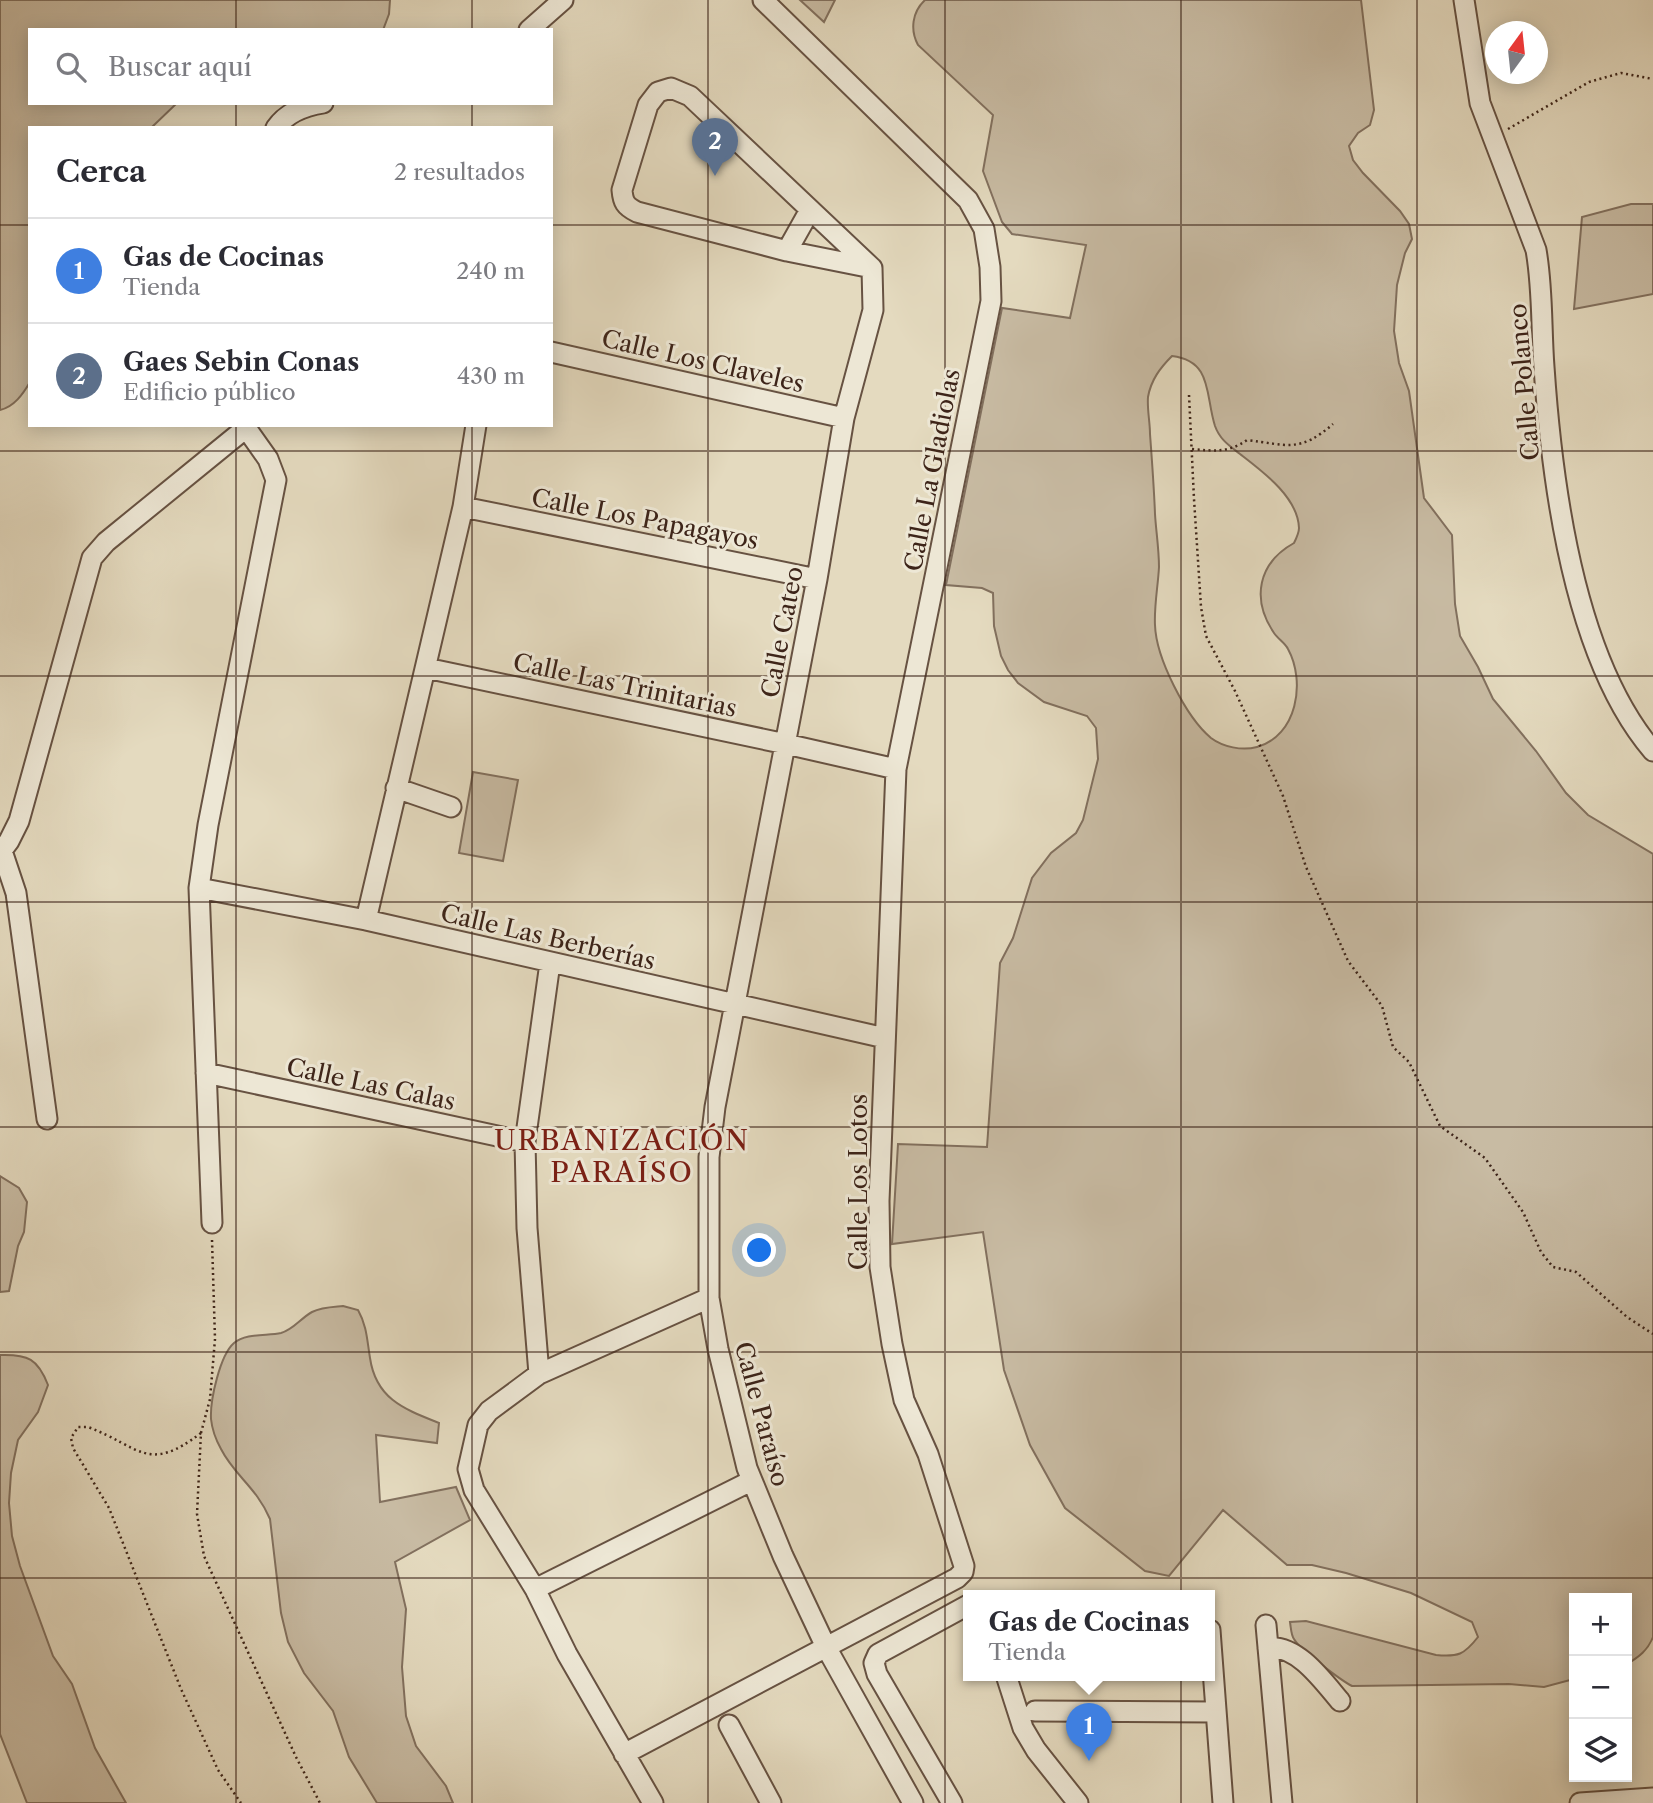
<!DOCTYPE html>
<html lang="es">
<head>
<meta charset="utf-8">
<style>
	body { margin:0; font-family:"Libre Caslon Text",serif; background:#f2f2f3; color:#2b2b33 }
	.controls { position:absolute; right:21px; bottom:21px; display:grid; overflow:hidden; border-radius:0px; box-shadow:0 4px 18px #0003 }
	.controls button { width:63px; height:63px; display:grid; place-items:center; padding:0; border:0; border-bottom:2px solid #e1e1e2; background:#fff; color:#2b2b33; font:35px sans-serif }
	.compass { position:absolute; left:1485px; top:21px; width:63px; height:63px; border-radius:50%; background:#fff; box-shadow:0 4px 18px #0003; rotate:15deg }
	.you { position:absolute; left:760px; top:1251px; width:24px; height:24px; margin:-18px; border:5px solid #fff; border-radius:50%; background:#1a73e8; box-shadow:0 0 0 10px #1a73e833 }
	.badge { display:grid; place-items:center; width:46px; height:46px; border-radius:50%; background:#8f2418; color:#fff; font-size:23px; font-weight:700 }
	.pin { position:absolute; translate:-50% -58px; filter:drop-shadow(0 2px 4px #0008) }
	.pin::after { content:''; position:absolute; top:37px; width:24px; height:21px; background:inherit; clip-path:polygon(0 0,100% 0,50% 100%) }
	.popup { position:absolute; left:963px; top:1590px; width:252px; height:91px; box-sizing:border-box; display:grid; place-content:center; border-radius:0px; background:#fff; filter:drop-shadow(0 2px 5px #0005); font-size:23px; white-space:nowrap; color:#7c7c81 }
	.popup b { font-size:26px; color:#2b2b33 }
	.popup::after { content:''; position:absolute; left:50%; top:100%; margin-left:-14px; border:14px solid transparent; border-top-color:#fff }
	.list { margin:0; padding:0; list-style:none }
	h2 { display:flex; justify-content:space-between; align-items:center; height:91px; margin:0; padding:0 28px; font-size:30px }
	h2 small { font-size:23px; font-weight:400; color:#7c7c81 }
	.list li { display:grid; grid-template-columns:46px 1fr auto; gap:21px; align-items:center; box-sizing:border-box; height:105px; padding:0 28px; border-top:2px solid #e1e1e2 }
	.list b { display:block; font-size:26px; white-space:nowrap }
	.list p { margin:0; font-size:23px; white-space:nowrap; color:#7c7c81 }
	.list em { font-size:23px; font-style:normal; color:#7c7c81 }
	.icon { flex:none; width:38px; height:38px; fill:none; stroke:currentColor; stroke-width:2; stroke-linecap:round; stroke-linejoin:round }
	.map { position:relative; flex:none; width:1653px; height:1803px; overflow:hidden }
	.search { position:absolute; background:#fff; box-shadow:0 4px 18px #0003; left:28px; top:28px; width:525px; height:77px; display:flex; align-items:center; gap:18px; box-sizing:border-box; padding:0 24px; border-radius:0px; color:#7c7c81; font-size:26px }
	.panel { position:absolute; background:#fff; box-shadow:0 4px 18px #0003; left:28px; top:126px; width:525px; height:301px; border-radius:0px }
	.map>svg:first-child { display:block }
</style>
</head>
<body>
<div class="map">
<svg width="1653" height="1803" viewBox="0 0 1653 1803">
	<rect width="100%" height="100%" fill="#e4dabf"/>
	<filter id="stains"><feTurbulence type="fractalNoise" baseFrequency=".00286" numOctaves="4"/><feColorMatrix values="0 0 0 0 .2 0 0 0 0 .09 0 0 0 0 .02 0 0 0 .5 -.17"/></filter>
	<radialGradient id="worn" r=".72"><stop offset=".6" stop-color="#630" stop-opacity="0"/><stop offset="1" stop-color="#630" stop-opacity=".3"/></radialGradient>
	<path fill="#c8bba3" stroke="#82705e" stroke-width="2" fill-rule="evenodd" d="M 0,0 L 390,0 L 389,14 L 383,30 L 30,30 L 30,103 L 177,103 L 151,128 L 30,128 L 30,382 C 23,394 14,407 0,410 Z
		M 800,0 L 835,0 L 824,22 Z
		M 925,0 L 1361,0 L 1374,110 L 1370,125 L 1358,133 L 1349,146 L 1353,160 L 1363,173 L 1400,211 L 1409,224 L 1412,239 L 1405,253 L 1397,285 L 1394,331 L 1399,363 L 1409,391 L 1424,498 L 1452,535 L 1455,604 L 1460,636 L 1478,667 L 1493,699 L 1536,751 L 1566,793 L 1588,815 L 1653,854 L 1653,1637 C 1648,1650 1639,1657 1627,1664 L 1627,1598 L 1574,1598 L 1574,1679 L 1544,1687 L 1509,1684 L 1352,1686 C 1342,1681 1299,1649 1294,1639 C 1291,1635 1291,1628 1290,1622 L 1306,1621 L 1436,1655 C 1458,1657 1464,1655 1478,1637 L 1472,1622 L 1411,1593 L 1346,1573 L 1312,1565 L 1287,1565 L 1223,1510 L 1169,1576 L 1145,1571 L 1065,1508 L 1030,1445 L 1004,1370 L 983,1232 L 892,1244 L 898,1144 L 987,1147 L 1000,963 L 1013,938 L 1032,878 L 1051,853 L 1076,833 L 1083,820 L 1098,759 L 1096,728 L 1087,716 L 1044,702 L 1018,683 L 1008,670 L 1001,656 L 994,626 L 993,593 L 982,588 L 946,585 L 1002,308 L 1070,318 L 1086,245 L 1012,234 L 1002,222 L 983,171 L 993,115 L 918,45 C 910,30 912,12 925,0 ZM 1172,356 C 1213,361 1205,395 1215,426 C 1220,440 1230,446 1240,454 C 1262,471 1298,497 1299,528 C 1299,532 1296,539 1294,543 C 1258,563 1251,599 1274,633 C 1278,639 1285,643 1288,649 C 1306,682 1297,736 1257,747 C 1242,751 1223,747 1211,738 C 1186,717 1156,658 1155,625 C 1154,606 1158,586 1159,567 C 1159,549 1156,531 1155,514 C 1154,487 1152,461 1150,434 C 1150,422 1147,409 1148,397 C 1151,380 1160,368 1172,356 Z
		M 1631,204 L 1653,204 L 1653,294 L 1574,309 L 1582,217 Z
		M 473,772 L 518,780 L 503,861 L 459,853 Z
		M 0,1176 L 19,1188 L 27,1202 L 24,1232 L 18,1246 L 9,1291 L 0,1292 Z
		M 343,1306 L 358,1310 C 367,1326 367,1340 370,1358 C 376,1399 404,1409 439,1423 L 437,1443 L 376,1435 L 380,1502 L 456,1487 L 470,1520 L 395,1562 L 406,1609 L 402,1667 L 406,1716 L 416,1746 L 446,1786 L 453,1803 L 377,1803 L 349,1757 L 333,1711 L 304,1673 L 288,1642 L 281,1613 L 270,1519 C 257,1488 234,1475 221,1449 C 216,1440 212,1429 211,1419 C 210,1400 220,1355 234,1343 C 246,1333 267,1336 281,1333 C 293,1330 301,1318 312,1312 C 322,1307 333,1307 343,1306 Z
		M 0,1355 C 28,1354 38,1359 48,1385 L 38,1412 L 18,1440 L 11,1473 L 9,1503 L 12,1536 L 20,1566 L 53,1656 L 72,1684 L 95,1748 L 126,1803 L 27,1803 L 0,1734 Z"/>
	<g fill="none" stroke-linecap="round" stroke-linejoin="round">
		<defs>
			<path id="minor" d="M 1464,0 L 1480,103 L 1536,250 C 1543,289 1541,328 1544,367 C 1552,485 1574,659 1653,751
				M 529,30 L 563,0
				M 276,128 C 287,112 304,106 323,103
				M 787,251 L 810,210
				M 872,268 L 787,251 L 637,212 C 625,206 623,202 622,190 L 648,105 L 658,92 L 671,88 L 690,96 L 872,268 L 873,310 L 844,418 L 817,579 L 715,1107 L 709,1157 L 709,1298 L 718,1349 L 747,1468 L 783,1556 L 826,1647 L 913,1803
				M 551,352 L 844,418
				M 463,507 L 817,579
				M 426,668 L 786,744 L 896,769
				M 396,788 L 451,807
				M 2,851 L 16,893 L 47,1119
				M 0,853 L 9,841 L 19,821 L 92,558 L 106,542 L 246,428
				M 199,888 L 366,920 L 885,1038
				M 366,920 L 463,507 L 476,425
				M 206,1073 L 525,1142
				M 212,1223 L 199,888 L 208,825 L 276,480 L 268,459 L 244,425
				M 539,1374 L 527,1228 L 525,1142 L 550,963
				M 535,1589 L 751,1481
				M 1266,1625 L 1282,1803
				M 1210,1630 L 1223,1803
				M 1268,1648 C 1297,1644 1323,1681 1340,1701
				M 1006,1675 L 1023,1728 L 1036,1750 L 1078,1803
				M 1035,1711 L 1214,1712
				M 729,1725 L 771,1803
				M 624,1754 L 957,1578 L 963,1572 L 964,1566 L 928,1454 L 904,1400 L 892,1344 L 880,1267 L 879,1201 L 896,769 L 991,301 L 990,267 L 984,229 L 968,200 L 763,0
				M 653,1803 L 567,1654 L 535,1589 L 474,1490 L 468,1469 L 478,1425 L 489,1411 L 539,1374 L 709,1298
				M 952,1803 L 877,1674 L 874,1663 L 878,1654 L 968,1605
				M 1580,1803 L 1653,1798"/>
		</defs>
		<use href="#minor" stroke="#675242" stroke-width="23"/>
		<path stroke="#3d2419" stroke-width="2.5" stroke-dasharray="2 3.5" stroke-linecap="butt" d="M 1508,129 L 1589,82 L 1621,73 L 1653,79
			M 1189,395 L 1194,499 L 1201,607 L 1206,636 L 1235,691 L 1283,796 L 1306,867 L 1348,961 L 1382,1006 L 1393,1047 L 1409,1062 L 1440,1126 L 1485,1158 L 1523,1212 L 1541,1252 L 1553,1267 L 1576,1272 L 1627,1317 L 1653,1334
			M 1192,449 C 1213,451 1229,453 1247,440 C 1287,445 1300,453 1333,424
			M 212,1240 L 215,1339 L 210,1399 L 201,1433 L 197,1514 L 204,1556 L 296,1757 L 320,1803
			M 201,1433 C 147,1474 141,1447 88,1427 L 78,1427 L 71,1438 L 73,1448 L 109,1508 L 181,1689 L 218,1770 L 241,1803"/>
		<use href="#minor" stroke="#ede7d5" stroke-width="19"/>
	</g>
	<path fill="none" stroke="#3d2419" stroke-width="2" stroke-opacity="0.55" d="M 236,0 L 236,30M 472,0 L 472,30M 708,0 L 708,1803M 945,0 L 945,1803M 1181,0 L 1181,1803M 1417,0 L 1417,1803M 236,103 L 236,128M 472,103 L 472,128M 0,225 L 30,225M 551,225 L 1653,225M 236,425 L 236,1803M 472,425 L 472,1803M 0,451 L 1653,451M 0,676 L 1653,676M 0,902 L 1653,902M 0,1127 L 1653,1127M 0,1352 L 1653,1352M 0,1578 L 1653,1578"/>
	<g text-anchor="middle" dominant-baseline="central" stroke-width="6" stroke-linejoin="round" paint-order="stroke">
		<g font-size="24" fill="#3d2419" stroke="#ede7d5">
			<text transform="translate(703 361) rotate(13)">Calle Los Claveles</text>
			<text transform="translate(1524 382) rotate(-95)">Calle Polanco</text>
			<text transform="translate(932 470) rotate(-79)">Calle La Gladiolas</text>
			<text transform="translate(645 519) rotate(11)">Calle Los Papagayos</text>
			<text transform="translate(782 632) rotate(-79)">Calle Cateo</text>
			<text transform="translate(625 685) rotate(12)">Calle Las Trinitarias</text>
			<text transform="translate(548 937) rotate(13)">Calle Las Berberías</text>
			<text transform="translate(371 1084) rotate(12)">Calle Las Calas</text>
			<text transform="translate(858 1182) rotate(-90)">Calle Los Lotos</text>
			<text transform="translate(762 1414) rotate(75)">Calle Paraíso</text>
		</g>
		<g font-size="28" letter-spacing="2" fill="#7a1f14" stroke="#ede7d5">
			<text x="622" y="1140">URBANIZACIÓN<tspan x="622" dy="32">PARAÍSO</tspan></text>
		</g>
	</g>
	<rect width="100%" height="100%" filter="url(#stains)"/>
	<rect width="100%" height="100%" fill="url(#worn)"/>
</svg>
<div class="controls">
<button>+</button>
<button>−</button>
<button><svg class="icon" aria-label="layers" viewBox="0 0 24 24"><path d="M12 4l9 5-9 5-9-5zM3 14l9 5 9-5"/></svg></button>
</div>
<svg class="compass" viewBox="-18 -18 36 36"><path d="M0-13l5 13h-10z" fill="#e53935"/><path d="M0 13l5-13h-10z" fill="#7c7c81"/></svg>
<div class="you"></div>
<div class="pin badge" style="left:1089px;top:1761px;background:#3f7fe0">1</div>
<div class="popup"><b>Gas de Cocinas</b>Tienda</div>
<div class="pin badge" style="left:715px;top:176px;background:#5c6f8a">2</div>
<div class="search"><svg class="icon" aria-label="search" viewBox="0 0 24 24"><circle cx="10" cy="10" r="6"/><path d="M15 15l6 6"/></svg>Buscar aquí</div>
<section class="panel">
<h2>Cerca<small>2 resultados</small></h2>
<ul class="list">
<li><span class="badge" style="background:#3f7fe0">1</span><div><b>Gas de Cocinas</b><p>Tienda</p></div><em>240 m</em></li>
<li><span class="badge" style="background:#5c6f8a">2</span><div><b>Gaes Sebin Conas</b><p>Edificio público</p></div><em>430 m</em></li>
</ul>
</section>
</div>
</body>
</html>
